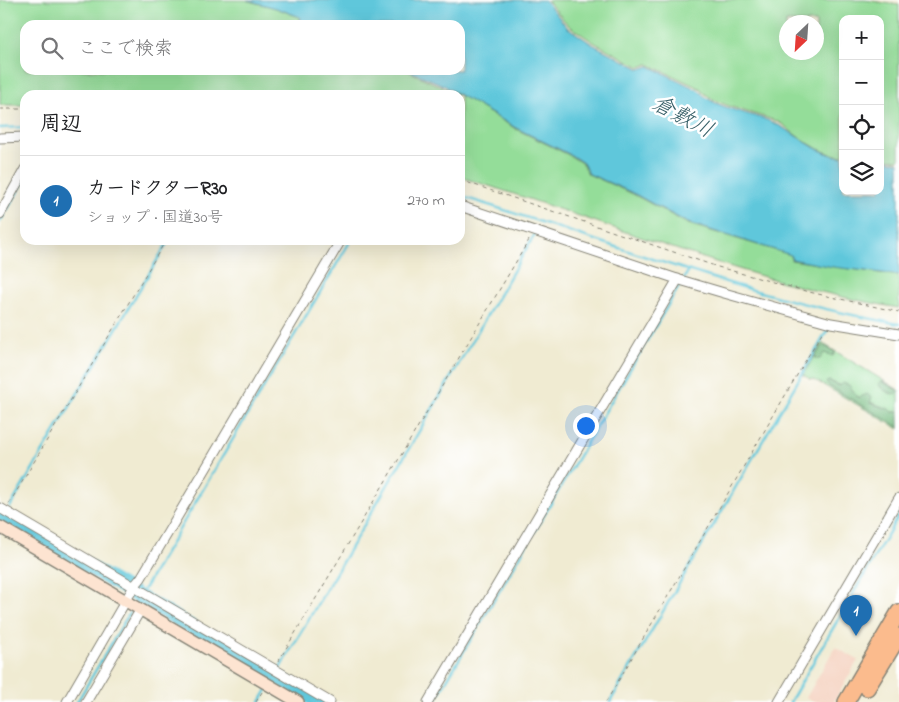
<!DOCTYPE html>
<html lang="ja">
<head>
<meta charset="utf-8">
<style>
	body { margin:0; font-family:"Indie Flower","Klee One",sans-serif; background:#f6f6f6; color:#202124 }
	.controls { position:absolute; right:15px; top:15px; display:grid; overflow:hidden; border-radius:10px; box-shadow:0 5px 20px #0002 }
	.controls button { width:45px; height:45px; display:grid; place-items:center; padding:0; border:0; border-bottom:1px solid #e0e0e0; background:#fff; color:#202124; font:25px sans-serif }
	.compass { position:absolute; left:779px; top:15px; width:45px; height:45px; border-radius:50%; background:#fff; box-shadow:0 5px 20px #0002; rotate:205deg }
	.you { position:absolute; left:585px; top:425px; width:18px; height:18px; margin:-12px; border:4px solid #fff; border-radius:50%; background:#1a73e8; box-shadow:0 0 0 8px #1a73e833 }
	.badge { display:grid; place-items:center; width:32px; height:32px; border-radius:50%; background:#1f6fb2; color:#fff; font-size:16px; font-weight:700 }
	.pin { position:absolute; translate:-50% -41px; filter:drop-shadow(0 1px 2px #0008) }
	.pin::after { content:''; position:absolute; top:26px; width:18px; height:15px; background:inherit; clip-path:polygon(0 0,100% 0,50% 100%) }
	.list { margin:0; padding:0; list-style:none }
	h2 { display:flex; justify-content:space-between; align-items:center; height:65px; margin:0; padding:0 20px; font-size:21px }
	h2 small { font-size:16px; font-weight:400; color:#757577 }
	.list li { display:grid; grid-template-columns:32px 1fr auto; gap:15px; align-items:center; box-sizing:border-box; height:90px; padding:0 20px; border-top:1px solid #e0e0e0 }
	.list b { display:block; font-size:19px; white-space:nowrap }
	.list p { margin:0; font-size:16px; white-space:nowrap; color:#757577 }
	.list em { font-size:16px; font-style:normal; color:#757577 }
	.icon { flex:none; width:28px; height:28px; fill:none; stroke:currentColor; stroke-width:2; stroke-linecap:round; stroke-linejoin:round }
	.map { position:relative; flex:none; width:899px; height:702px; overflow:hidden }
	.search { position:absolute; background:#fff; box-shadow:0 5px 20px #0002; left:20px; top:20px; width:445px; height:55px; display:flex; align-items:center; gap:12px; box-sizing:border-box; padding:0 18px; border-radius:15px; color:#757577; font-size:19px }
	.panel { position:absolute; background:#fff; box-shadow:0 5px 20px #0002; left:20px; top:90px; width:445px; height:155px; border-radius:15px }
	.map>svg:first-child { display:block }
</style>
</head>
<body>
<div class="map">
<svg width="899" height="702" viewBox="0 0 899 702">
	<rect width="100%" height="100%" fill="#fff"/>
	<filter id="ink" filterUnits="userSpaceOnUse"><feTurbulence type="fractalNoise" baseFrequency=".02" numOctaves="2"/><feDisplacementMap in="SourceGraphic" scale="10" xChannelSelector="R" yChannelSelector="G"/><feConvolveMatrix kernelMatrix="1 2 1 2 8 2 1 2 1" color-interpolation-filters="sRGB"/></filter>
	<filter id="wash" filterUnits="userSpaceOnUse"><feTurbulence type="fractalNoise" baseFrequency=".0096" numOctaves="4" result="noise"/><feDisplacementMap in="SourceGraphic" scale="20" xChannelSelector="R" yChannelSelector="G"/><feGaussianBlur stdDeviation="1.12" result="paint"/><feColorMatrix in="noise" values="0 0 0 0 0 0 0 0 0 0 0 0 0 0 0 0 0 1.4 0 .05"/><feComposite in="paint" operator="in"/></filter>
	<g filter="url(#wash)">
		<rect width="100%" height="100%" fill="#f0ebd2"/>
		<path fill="#f5d3c1" d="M 835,647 L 858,660 L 834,702 L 813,702 L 806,698 Z"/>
		<path fill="#94dd99" stroke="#587c5a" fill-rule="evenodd" d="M 0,0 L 245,0 L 276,8 L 299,17 L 299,24 L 302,25 L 25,25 L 25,70 L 406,70 L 459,95 L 25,95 L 25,105 L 0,105 Z
			M 547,0 L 865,0 L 899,5 L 899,160 L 880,159 L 880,19 L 843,19 L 843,156 C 826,155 811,145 797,136 C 791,132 785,125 778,122 C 760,114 710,105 701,89 L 648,64 L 640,67 L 593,42 L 568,25 ZM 816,22 L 816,52 L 786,52 L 786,22 Z
			M 460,95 L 516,129 L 569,155 L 583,164 L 588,174 L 633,194 L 688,224 L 791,255 L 791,260 L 899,276 L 899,308 C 748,283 606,221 460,177 Z
			M 822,343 L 899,390 L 899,412 L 891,412 L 889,409 L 870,402 L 863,396 L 858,398 L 854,395 L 853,390 L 829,381 L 829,386 L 899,427 L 899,429 L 813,379 L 812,380 L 803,375 ZM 883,381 L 897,390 L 891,394 L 880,387 Z"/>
		<path fill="#77bc81" stroke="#4a6c4e" d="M 822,346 L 824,346 L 835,352 L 833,356 L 824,353 L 820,359 L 816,359 L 815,356 Z
			M 829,381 L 840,386 L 843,383 L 849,385 L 858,398 L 867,394 L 872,397 L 870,403 L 889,409 L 892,412 L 899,412 L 899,427 L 829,386 L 826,382 Z
			M 881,381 L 897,390 L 898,392 L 894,394 L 885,391 L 879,385 L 879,382 Z"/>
		<path fill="#5fc7db" stroke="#3e727c" d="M 247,0 L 545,0 L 567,27 L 592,44 L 640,69 L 649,66 L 700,91 C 707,105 751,114 767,120 C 794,130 813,154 843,157 L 843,191 L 880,191 L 880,160 L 899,162 L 899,275 L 833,267 L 791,259 L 791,255 L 688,223 L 633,193 L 589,174 L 583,163 L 571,155 L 516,128 L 443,85 L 408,70 L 460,70 L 460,25 L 303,25 L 300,24 L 300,17 L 276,8 Z"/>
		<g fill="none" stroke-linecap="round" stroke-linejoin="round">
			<path stroke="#5fc7db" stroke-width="2.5" d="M 0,128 L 25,127
				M 460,196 C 606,241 748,298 899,324
				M 7,210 L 25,180
				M 0,222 L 4,215
				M 684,279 L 688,271
				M 10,507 L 169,240
				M 144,589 L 351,240
				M 280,668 L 535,234
				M 77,702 L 130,612
				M 260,702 L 267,690
				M 434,702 L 681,283
				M 610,702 L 830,326
				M 790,702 L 899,515"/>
			<path stroke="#5fc7db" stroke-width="15" d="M 0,515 L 319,702"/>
		</g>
	</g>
	<g filter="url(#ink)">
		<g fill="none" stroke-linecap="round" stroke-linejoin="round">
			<defs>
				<path id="street" d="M 0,138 L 25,137
					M 460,206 L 680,280 L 724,293 L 831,323 L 899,334
					M 0,214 L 25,169
					M 0,508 L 330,702
					M 67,702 L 129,595 L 136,584 L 141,578 L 341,240
					M 86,702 L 141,609
					M 428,702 L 678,279
					M 779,702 L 899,498"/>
				<path id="secondary" d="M 0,527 L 298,702"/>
				<path id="highway" d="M 867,688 L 899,636
					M 846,702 L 899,612"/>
			</defs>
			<use href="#street" stroke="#868477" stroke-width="11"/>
			<use href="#secondary" stroke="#868477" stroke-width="14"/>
			<use href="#highway" stroke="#868477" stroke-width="18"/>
			<path stroke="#868477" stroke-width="1" stroke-dasharray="4 4" stroke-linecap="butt" d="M 0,109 L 25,109
				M 460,180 L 718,267 L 809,292 L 899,312
				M 9,504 L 166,240
				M 278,662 L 529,240
				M 256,702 L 262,692
				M 606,702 L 824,329"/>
			<use href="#street" stroke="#fff" stroke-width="9"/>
			<use href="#secondary" stroke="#fde4d1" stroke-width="11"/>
			<use href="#highway" stroke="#fbbb8d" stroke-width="15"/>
		</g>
	</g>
	<g text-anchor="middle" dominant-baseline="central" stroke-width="5" stroke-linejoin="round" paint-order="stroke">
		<g font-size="22" font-style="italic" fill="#376068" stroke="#fff">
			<text transform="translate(682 118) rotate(28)">倉敷川</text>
		</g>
	</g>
</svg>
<div class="controls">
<button>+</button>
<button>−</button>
<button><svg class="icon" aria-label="locate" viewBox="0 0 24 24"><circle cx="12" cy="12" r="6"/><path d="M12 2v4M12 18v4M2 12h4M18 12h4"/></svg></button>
<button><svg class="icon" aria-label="layers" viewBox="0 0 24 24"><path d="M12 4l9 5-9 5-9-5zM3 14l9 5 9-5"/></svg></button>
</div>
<svg class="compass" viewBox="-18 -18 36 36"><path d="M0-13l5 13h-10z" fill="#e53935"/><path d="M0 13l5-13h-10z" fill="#757577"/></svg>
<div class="you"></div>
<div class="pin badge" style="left:856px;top:636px">1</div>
<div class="search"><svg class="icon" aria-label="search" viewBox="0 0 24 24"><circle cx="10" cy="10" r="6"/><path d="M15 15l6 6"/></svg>ここで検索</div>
<section class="panel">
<h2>周辺<small></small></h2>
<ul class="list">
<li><span class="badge">1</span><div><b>カードクターR30</b><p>ショップ · 国道30号</p></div><em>270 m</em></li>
</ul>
</section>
</div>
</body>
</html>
